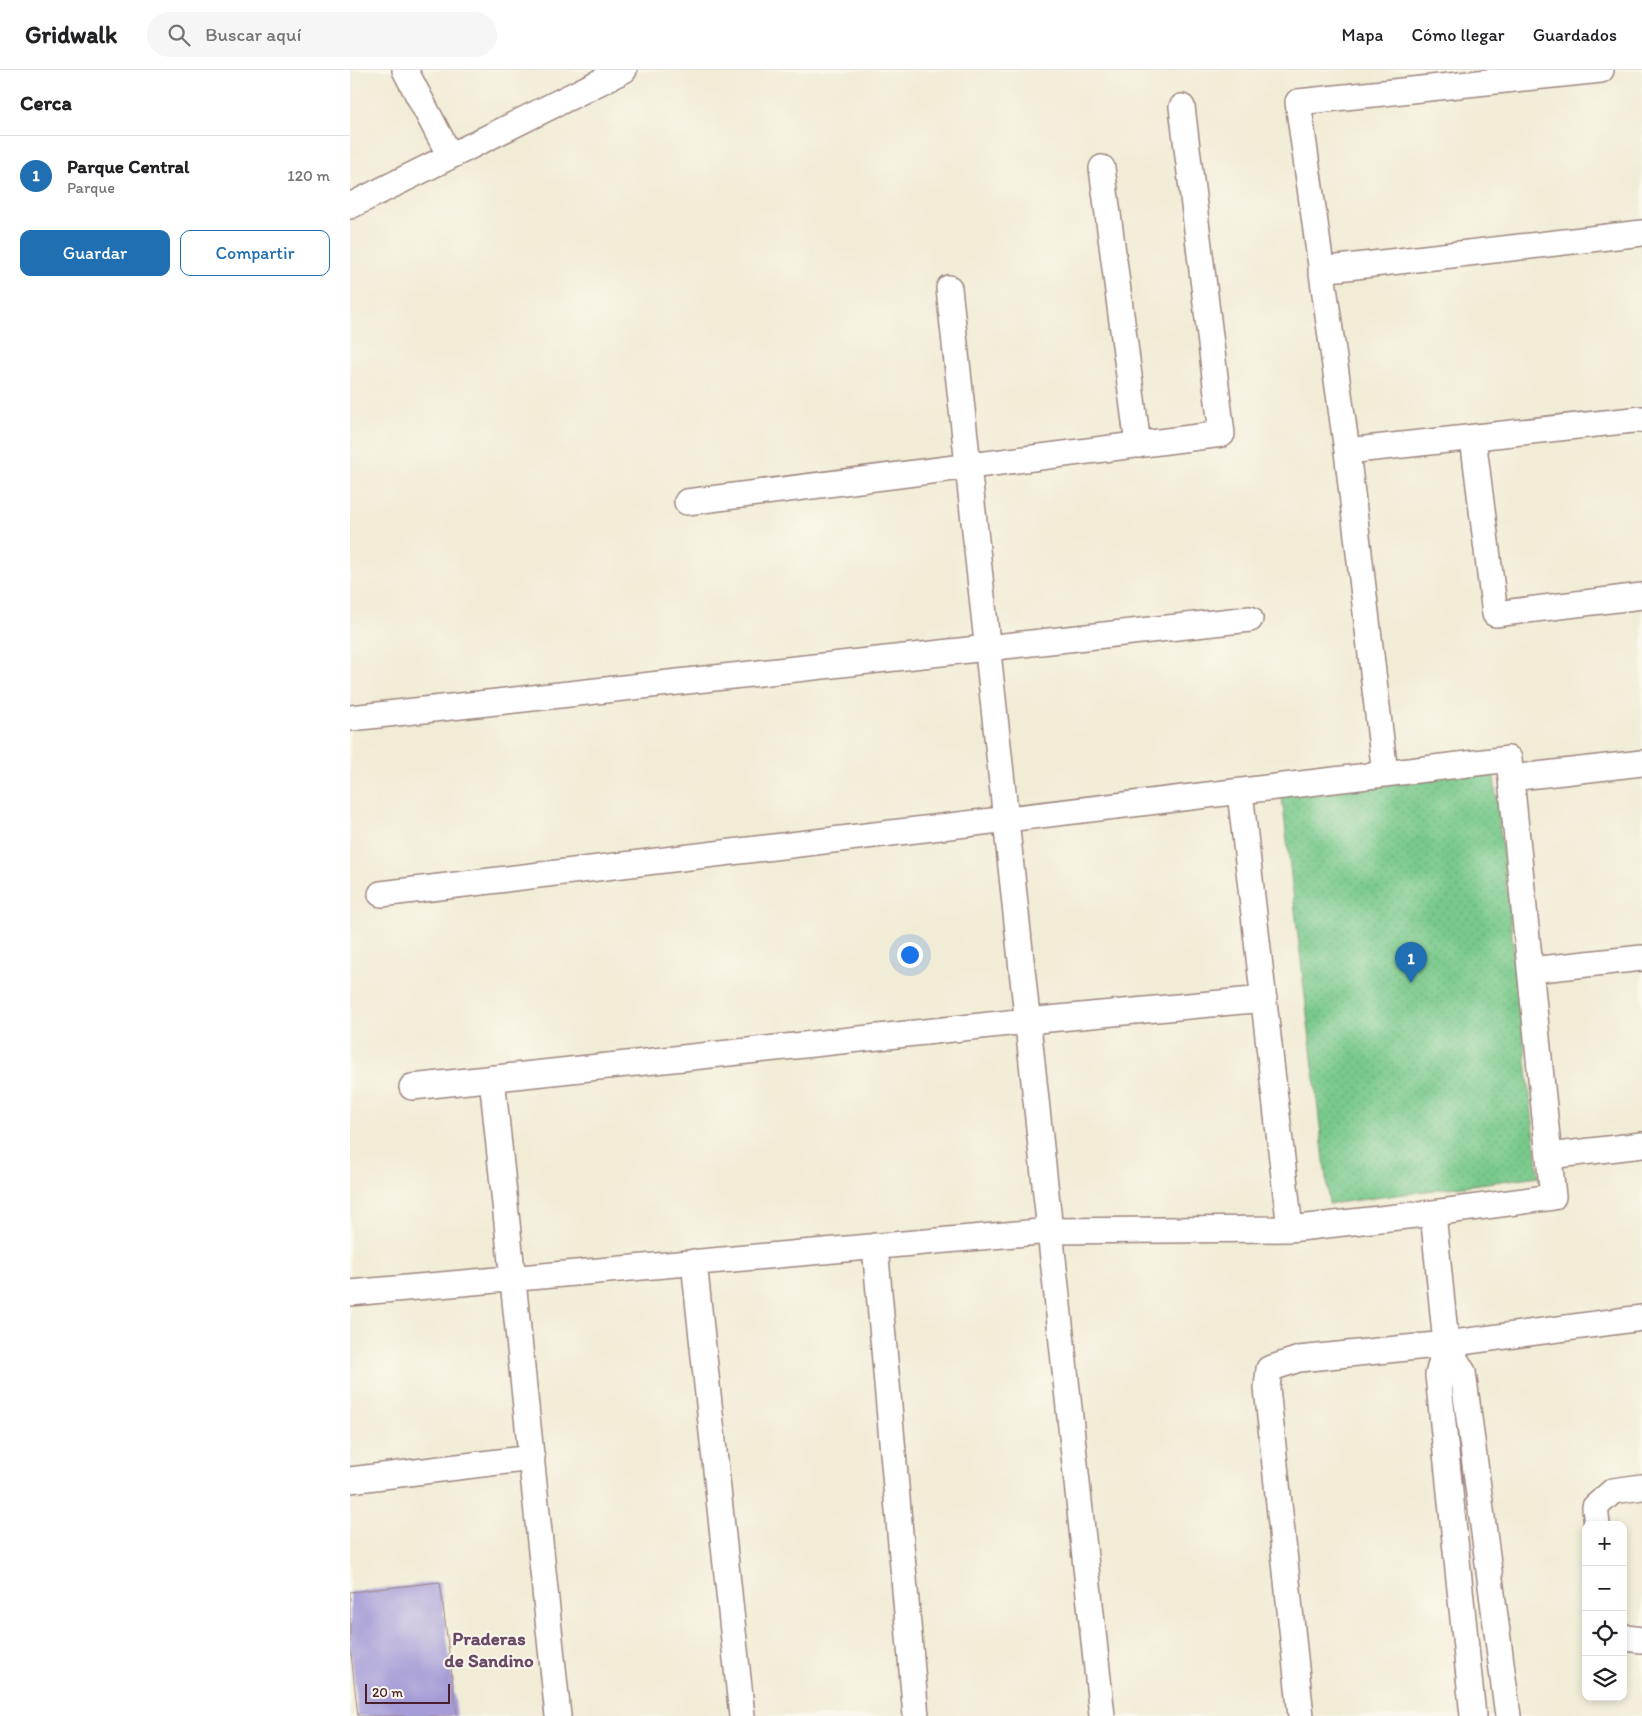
<!DOCTYPE html>
<html lang="es">
<head>
<meta charset="utf-8">
<style>
	body { margin:0; font-family:Itim,sans-serif; background:#f6f6f6; color:#202124 }
	.controls { position:absolute; right:15px; bottom:15px; display:grid; overflow:hidden; border-radius:10px; box-shadow:0 2px 8px #0003 }
	.controls button { width:45px; height:45px; display:grid; place-items:center; padding:0; border:0; border-bottom:1px solid #e0e0e0; background:#fff; color:#202124; font:25px sans-serif }
	.scale { position:absolute; left:15px; bottom:12px; width:85px; box-sizing:border-box; padding-left:5px; border:2px solid #4a1f2b; border-top:0; font-size:14px; line-height:18px; white-space:nowrap; color:#4a1f2b; -webkit-text-stroke:4px #fbf7ec; paint-order:stroke }
	.you { position:absolute; left:559px; top:884px; width:18px; height:18px; margin:-12px; border:4px solid #fff; border-radius:50%; background:#1a73e8; box-shadow:0 0 0 8px #1a73e833 }
	.badge { display:grid; place-items:center; width:32px; height:32px; border-radius:50%; background:#1f6fb2; color:#fff; font-size:16px; font-weight:700 }
	.pin { position:absolute; translate:-50% -41px; filter:drop-shadow(0 1px 2px #0008) }
	.pin::after { content:''; position:absolute; top:26px; width:18px; height:15px; background:inherit; clip-path:polygon(0 0,100% 0,50% 100%) }
	.list { margin:0; padding:0; list-style:none }
	h2 { display:flex; justify-content:space-between; align-items:center; height:65px; margin:0; padding:0 20px; font-size:21px }
	h2 small { font-size:16px; font-weight:400; color:#757577 }
	.list li { display:grid; grid-template-columns:32px 1fr auto; gap:15px; align-items:center; box-sizing:border-box; height:80px; padding:0 20px; border-top:1px solid #e0e0e0 }
	.list b { display:block; font-size:19px; white-space:nowrap }
	.list p { margin:0; font-size:16px; white-space:nowrap; color:#757577 }
	.list em { font-size:16px; font-style:normal; color:#757577 }
	.actions { display:flex; gap:10px; padding:15px 20px }
	.actions a { flex:1; padding:11px 0; border:1px solid #1f6fb2; border-radius:10px; text-align:center; font-size:18px; color:#1f6fb2 }
	.actions .main { background:#1f6fb2; color:#fff }
	.icon { flex:none; width:28px; height:28px; fill:none; stroke:currentColor; stroke-width:2; stroke-linecap:round; stroke-linejoin:round }
	.map { position:relative; flex:none; width:1292px; height:1646px; overflow:hidden }
	header { display:flex; align-items:center; gap:30px; box-sizing:border-box; height:70px; padding:0 25px; background:#fff; border-bottom:1px solid #e0e0e0 }
	header strong { font-size:24px }
	nav { display:flex; gap:28px; margin-inline-start:auto; font-size:18px }
	.search { width:350px; height:45px; background:#f6f6f6; display:flex; align-items:center; gap:12px; box-sizing:border-box; padding:0 18px; border-radius:28px; color:#757577; font-size:19px }
	main { display:flex }
	aside { flex:1; background:#fff }
	.map>svg:first-child { display:block }
</style>
</head>
<body>
<header>
<strong>Gridwalk</strong>
<div class="search"><svg class="icon" aria-label="search" viewBox="0 0 24 24"><circle cx="10" cy="10" r="6"/><path d="M15 15l6 6"/></svg>Buscar aquí</div>
<nav><a>Mapa</a><a>Cómo llegar</a><a>Guardados</a></nav>
</header>
<main>
<aside>
<h2>Cerca<small></small></h2>
<ul class="list">
<li><span class="badge">1</span><div><b>Parque Central</b><p>Parque</p></div><em>120 m</em></li>
</ul>
<div class="actions"><a class="main">Guardar</a><a>Compartir</a></div>
</aside>
<div class="map">
<svg width="1292" height="1646" viewBox="0 0 1292 1646">
	<defs>
		<pattern id="park-dots" width="8" height="8" patternUnits="userSpaceOnUse" patternTransform="scale(1.25)"><rect width="8" height="8" fill="#78c98b"/><path d="M2 2h.1M6 6h.1" fill="none" stroke="#69ac78" stroke-width="1.8" stroke-linecap="round"/></pattern>
	</defs>
	<rect width="100%" height="100%" fill="#fbf7ec"/>
	<filter id="ink" filterUnits="userSpaceOnUse"><feTurbulence type="fractalNoise" baseFrequency=".02" numOctaves="2"/><feDisplacementMap in="SourceGraphic" scale="10" xChannelSelector="R" yChannelSelector="G"/><feConvolveMatrix kernelMatrix="1 2 1 2 8 2 1 2 1" color-interpolation-filters="sRGB"/></filter>
	<filter id="wash" filterUnits="userSpaceOnUse"><feTurbulence type="fractalNoise" baseFrequency=".0096" numOctaves="4" result="noise"/><feDisplacementMap in="SourceGraphic" scale="20" xChannelSelector="R" yChannelSelector="G"/><feGaussianBlur stdDeviation="1.12" result="paint"/><feColorMatrix in="noise" values="0 0 0 0 0 0 0 0 0 0 0 0 0 0 0 0 0 1.4 0 .05"/><feComposite in="paint" operator="in"/></filter>
	<g filter="url(#wash)">
		<rect width="100%" height="100%" fill="#f1ecd5"/>
		<path fill="url(#park-dots)" stroke="#61745b" d="M 1143,697 L 1189,1106 L 979,1134 L 931,719 Z"/>
		<g id="blocks">
			<path fill="#a59cd7" d="M 90,1512 L 107,1646 L 8,1646 L 0,1575 L 0,1522 Z"/>
		</g>
	</g>
	<g filter="url(#ink)">
		<use href="#blocks" fill-opacity="0" stroke="#9e8680" stroke-width="1"/>
		<g fill="none" stroke-linecap="round" stroke-linejoin="round">
			<defs>
				<path id="street" d="M 55,0 L 100,86
					M 752,98 L 788,375
					M 0,136 L 274,0
					M 971,200 L 1292,163
					M 599,218 L 752,1646
					M 1123,368 L 1145,544 L 1292,526
					M 997,381 L 1292,349
					M 337,432 L 872,364 L 832,37
					M 1,648 L 900,549
					M 1035,704 L 997,381 L 948,32 L 1251,0
					M 1161,708 L 1292,693
					M 890,722 L 940,1159
					M 1181,900 L 1292,888
					M 142,1008 L 208,1646
					M 62,1017 L 677,951 L 914,929
					M 1199,1086 L 1292,1075
					M 1083,1143 L 1096,1274 L 1088,1305 L 1123,1646
					M 525,1176 L 566,1646
					M 344,1192 L 392,1646
					M 0,1223 L 700,1161 L 940,1159 L 1083,1143 L 1203,1127 L 1159,689 L 31,824
					M 1096,1274 L 1113,1302 L 1158,1646
					M 0,1410 L 182,1388
					M 1247,1455 L 1245,1437 L 1263,1421 L 1292,1417
					M 1273,1566 L 1276,1568 L 1292,1570
					M 951,1646 L 917,1318 L 919,1299 L 949,1289 L 1096,1274 L 1292,1248"/>
			</defs>
			<use href="#street" stroke="#9e8680" stroke-width="28"/>
			<use href="#street" stroke="#fff" stroke-width="25"/>
		</g>
	</g>
	<g text-anchor="middle" dominant-baseline="central" stroke-width="4" stroke-linejoin="round" paint-order="stroke">
		<g font-size="19" font-weight="bold" fill="#6a4b67" stroke="#fbf7ec">
			<text x="139" y="1568">Praderas<tspan x="139" dy="22">de Sandino</tspan></text>
		</g>
	</g>
</svg>
<div class="controls">
<button>+</button>
<button>−</button>
<button><svg class="icon" aria-label="locate" viewBox="0 0 24 24"><circle cx="12" cy="12" r="6"/><path d="M12 2v4M12 18v4M2 12h4M18 12h4"/></svg></button>
<button><svg class="icon" aria-label="layers" viewBox="0 0 24 24"><path d="M12 4l9 5-9 5-9-5zM3 14l9 5 9-5"/></svg></button>
</div>
<div class="scale">20 m</div>
<div class="you"></div>
<div class="pin badge" style="left:1061px;top:913px">1</div>
</div>
</main>
</body>
</html>
